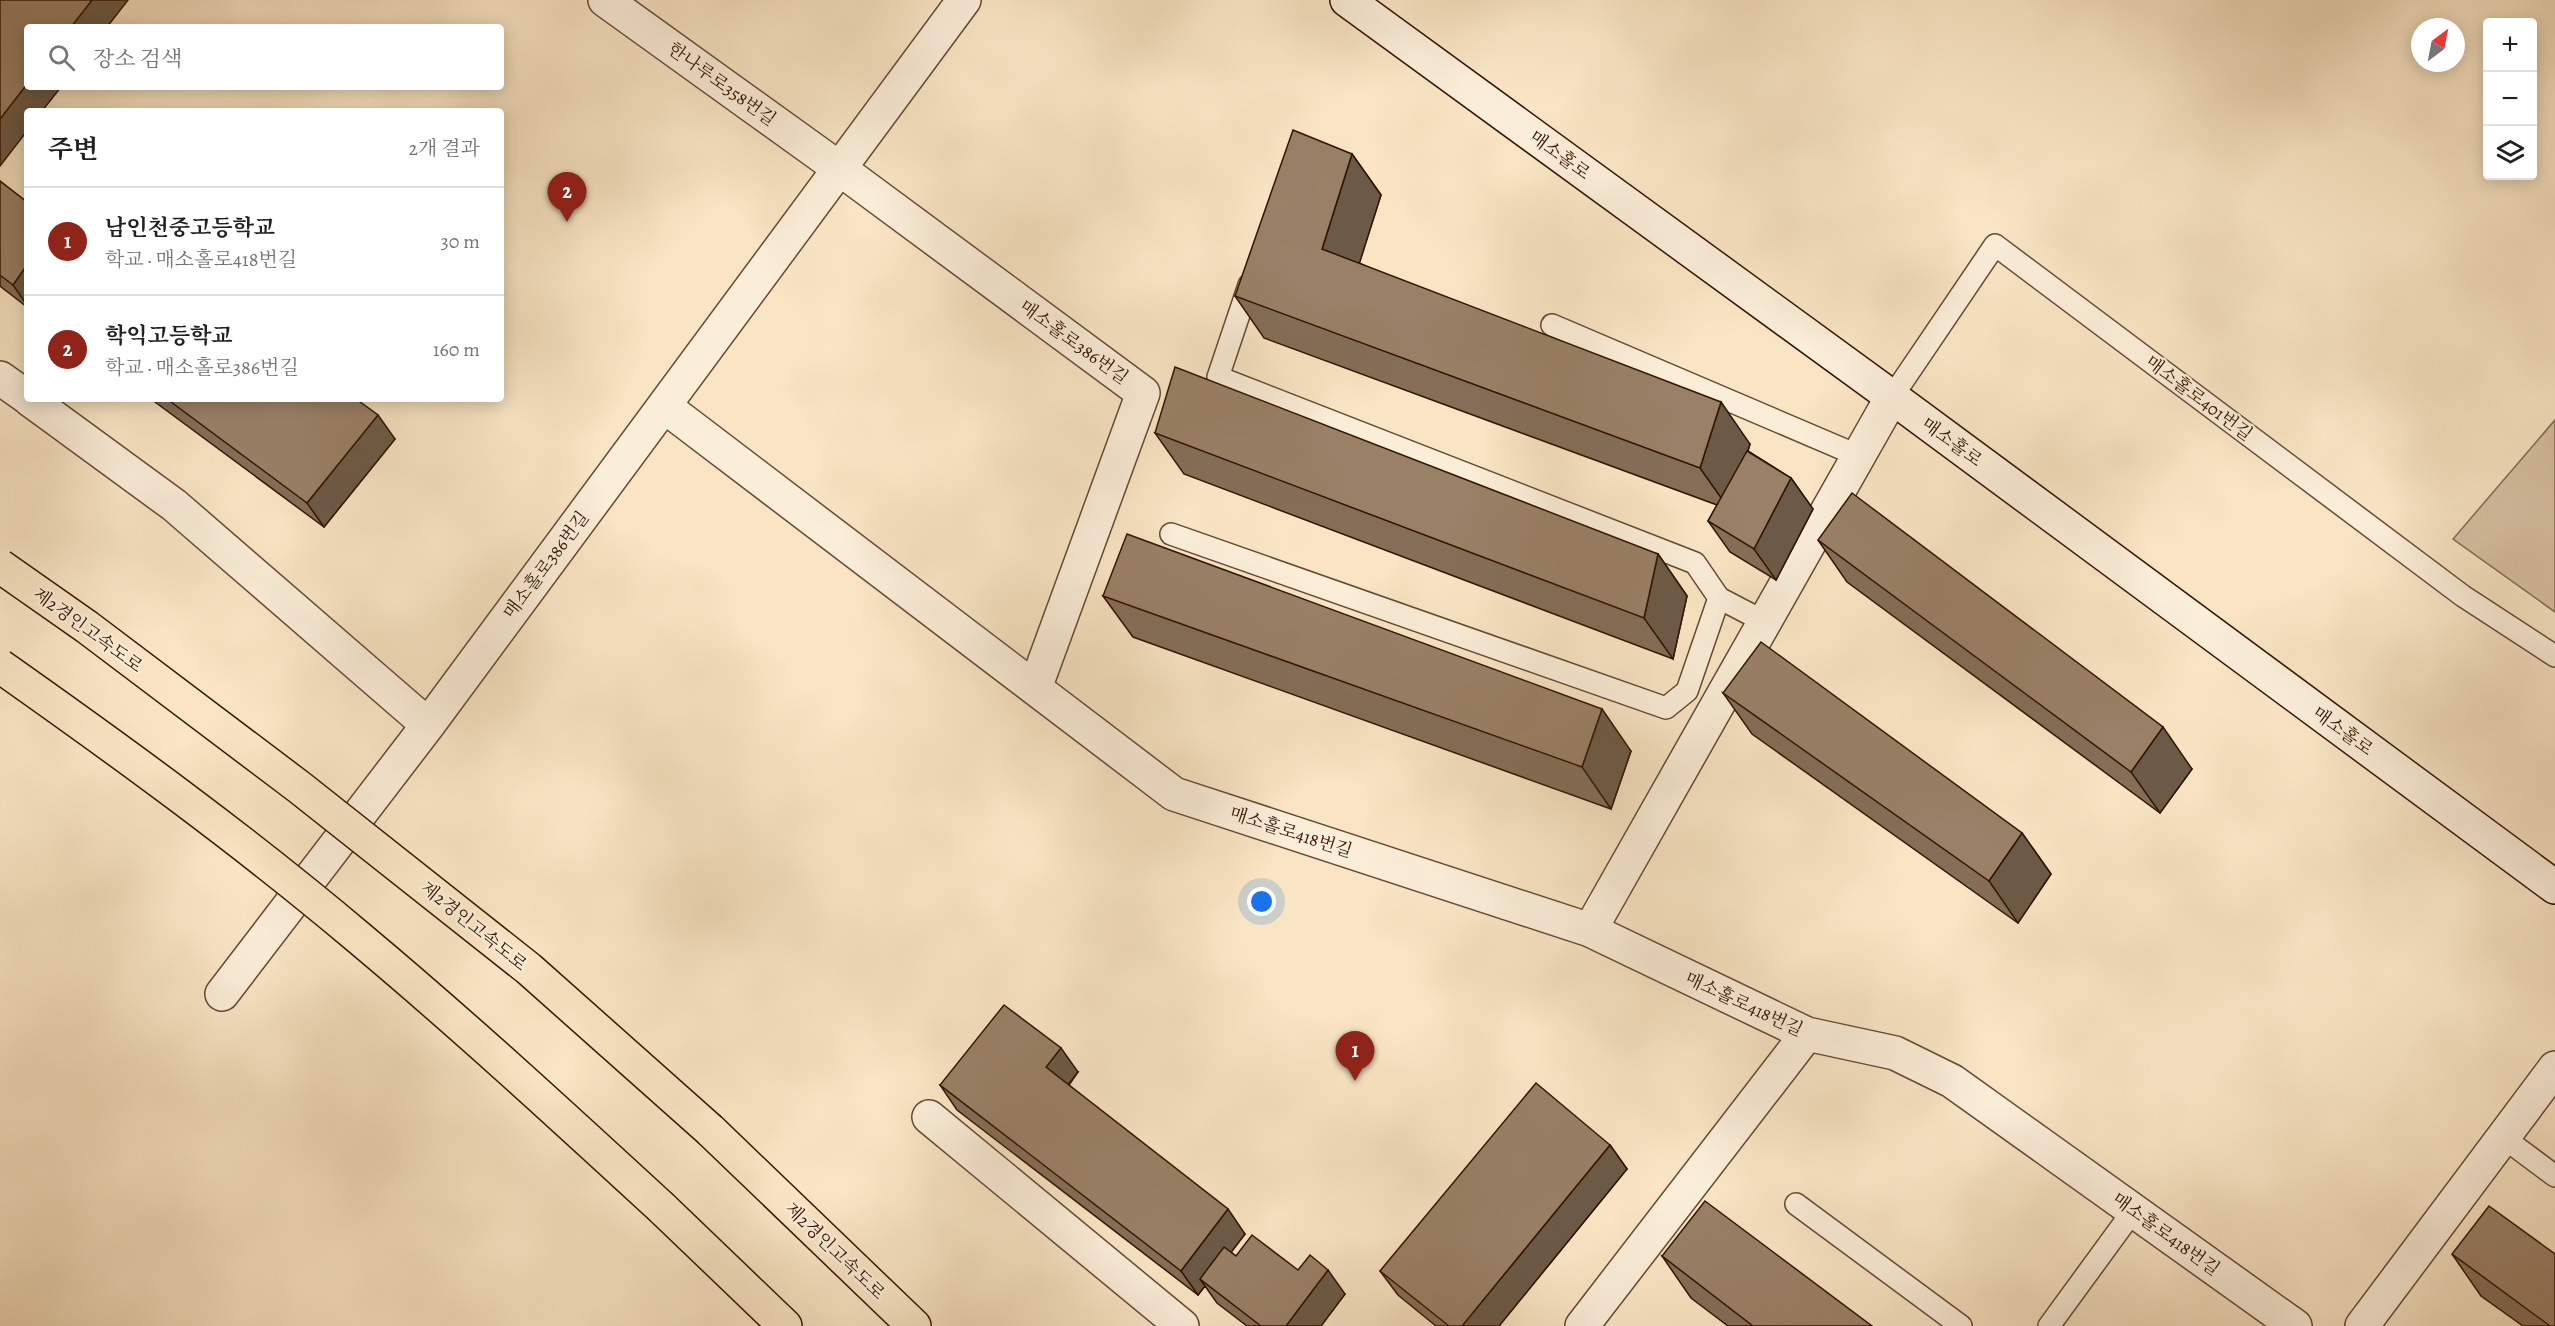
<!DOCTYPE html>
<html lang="ko">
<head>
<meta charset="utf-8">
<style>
	body { margin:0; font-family:Alegreya,"Noto Serif KR",serif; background:#f6f6f6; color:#202124 }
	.controls { position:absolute; right:18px; top:18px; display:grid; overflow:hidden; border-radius:6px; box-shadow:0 3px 15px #0003 }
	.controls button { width:54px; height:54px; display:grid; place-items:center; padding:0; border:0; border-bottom:2px solid #e0e0e0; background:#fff; color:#202124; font:30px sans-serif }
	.compass { position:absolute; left:2411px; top:18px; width:54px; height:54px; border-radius:50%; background:#fff; box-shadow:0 3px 15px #0003; rotate:32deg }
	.you { position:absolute; left:1262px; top:902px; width:21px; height:21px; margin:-15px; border:4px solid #fff; border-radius:50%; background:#1a73e8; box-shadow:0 0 0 9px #1a73e833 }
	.badge { display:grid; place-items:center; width:39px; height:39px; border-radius:50%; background:#8f2418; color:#fff; font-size:20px; font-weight:700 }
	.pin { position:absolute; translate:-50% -50px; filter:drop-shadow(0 2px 3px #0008) }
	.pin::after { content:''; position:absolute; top:32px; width:21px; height:18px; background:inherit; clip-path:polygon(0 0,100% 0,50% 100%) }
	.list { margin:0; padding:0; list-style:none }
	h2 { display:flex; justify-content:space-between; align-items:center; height:78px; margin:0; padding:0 24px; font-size:26px }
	h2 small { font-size:20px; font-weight:400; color:#757577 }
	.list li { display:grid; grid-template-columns:39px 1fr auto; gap:18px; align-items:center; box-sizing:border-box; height:108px; padding:0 24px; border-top:2px solid #e0e0e0 }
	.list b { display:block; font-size:22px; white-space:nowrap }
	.list p { margin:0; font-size:20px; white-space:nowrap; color:#757577 }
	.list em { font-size:20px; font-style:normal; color:#757577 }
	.icon { flex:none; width:33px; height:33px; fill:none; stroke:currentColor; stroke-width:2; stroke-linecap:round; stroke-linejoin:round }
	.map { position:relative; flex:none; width:2555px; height:1326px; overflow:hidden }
	.search { position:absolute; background:#fff; box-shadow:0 3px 15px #0003; left:24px; top:24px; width:480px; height:66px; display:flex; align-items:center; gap:15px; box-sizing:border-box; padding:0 21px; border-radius:6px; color:#757577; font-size:22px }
	.panel { position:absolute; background:#fff; box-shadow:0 3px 15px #0003; left:24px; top:108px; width:480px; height:294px; border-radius:6px }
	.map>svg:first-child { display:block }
</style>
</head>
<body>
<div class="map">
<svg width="2555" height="1326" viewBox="0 0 2555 1326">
	<rect width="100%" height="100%" fill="#f9e5c4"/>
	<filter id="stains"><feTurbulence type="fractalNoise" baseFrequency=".00333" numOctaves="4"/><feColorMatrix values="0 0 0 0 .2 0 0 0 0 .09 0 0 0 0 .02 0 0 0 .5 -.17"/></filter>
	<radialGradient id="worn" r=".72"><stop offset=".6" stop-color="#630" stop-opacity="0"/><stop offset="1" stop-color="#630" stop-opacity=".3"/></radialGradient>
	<path fill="#d7c1a3" stroke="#846a52" stroke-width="1.5" d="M 2555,420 L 2555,612 L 2453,539 Z"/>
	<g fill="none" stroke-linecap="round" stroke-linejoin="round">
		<defs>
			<path id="lane" d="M 1249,285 L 1218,377 L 1695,563 L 1719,598 L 1765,622
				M 1552,325 L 1859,456
				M 1892,397 L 1995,245 L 2463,596 L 2555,656
				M 1171,534 L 1666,708 L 1687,691 L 1719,598
				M 2504,1138 L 2555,1176
				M 1796,1204 L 1961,1326
				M 2049,1326 L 2133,1211"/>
			<path id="street" d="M 605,0 L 840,169 L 1143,393 L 1035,688
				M 0,378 L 27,397
				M 29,399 L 174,505 L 428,725
				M 664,406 L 1174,794 L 1590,930 L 1807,1034 L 1895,1053 L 1952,1081 L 2295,1326
				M 1590,930 L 1892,397
				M 222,994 L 428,725 L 964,0
				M 929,1117 L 1182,1326
				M 1582,1326 L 1807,1034
				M 2362,1326 L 2555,1068"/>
			<path id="secondary" d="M 1347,0 L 1892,397 L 2555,887"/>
			<path id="highway" d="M 710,1130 L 914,1326
				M 662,1208 L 785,1326"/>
		</defs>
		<use href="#lane" stroke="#644832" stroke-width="24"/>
		<use href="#street" stroke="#644832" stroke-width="36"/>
		<use href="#secondary" stroke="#321301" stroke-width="36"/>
		<use href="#highway" stroke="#321301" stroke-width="36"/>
		<use href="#lane" stroke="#fbeed9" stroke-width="21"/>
		<use href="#street" stroke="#fbeed9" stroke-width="33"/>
		<use href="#secondary" stroke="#fbeed9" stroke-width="33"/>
		<use href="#highway" stroke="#f9e5c4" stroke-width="33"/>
		<defs>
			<path id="highway-bridge" d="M 0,566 L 87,627 L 299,787 L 529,969 L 710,1130
				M 0,666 C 122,752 243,840 358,937 C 462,1024 562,1116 662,1208"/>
		</defs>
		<use href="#highway-bridge" stroke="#321301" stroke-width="36" stroke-linecap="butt"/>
		<use href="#highway-bridge" stroke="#f9e5c4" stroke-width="33"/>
	</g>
	<path fill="#846e58" stroke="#321301" stroke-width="1.5" d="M 1352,154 L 1381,195 L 1359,263 L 1750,444 L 1748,451 L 1791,478 L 1813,509 L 1776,580 L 1730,552 L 1708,521 L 1717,505 L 1264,338 L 1235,296 Z
		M 0,181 L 27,202 L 27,307 L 0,286 Z
		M 151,399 L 356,399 L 395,439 L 324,527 Z
		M 1155,433 L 1658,554 L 1687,596 L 1673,659 L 1184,474 Z
		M 1818,540 L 2192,769 L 2160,813 L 1847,582 Z
		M 1103,596 L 1631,751 L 1611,809 L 1133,637 Z
		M 1723,693 L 2022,833 L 2051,874 L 2018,923 L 1752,734 Z
		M 1078,1072 L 1069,1085 L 1245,1234 L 1231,1252 L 1236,1256 L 1298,1270 L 1345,1294 L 1321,1326 L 1247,1326 L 1217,1303 L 1205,1286 L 1198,1295 L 957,1110 L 940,1085 Z
		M 1610,1145 L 1627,1169 L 1499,1326 L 1436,1326 L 1398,1295 L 1380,1271 Z
		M 2452,1254 L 2555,1326 L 2523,1326 L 2481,1296 Z
		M 1662,1256 L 1872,1326 L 1728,1326 L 1691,1298 Z"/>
	<path fill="#6b5a47" stroke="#321301" stroke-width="1.5" d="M 92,0 L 128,0 L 107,27 L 71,27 Z
		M 27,84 L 27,87 L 61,87 L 42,111 L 27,111 L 27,131 L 0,166 L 0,119 Z
		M 1352,154 L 1381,195 L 1351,290 L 1322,249 Z
		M 27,265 L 27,305 L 13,285 Z
		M 1721,402 L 1750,444 L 1729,509 L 1700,468 Z
		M 378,415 L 395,439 L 324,527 L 307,503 Z
		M 1791,478 L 1813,509 L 1776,580 L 1754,549 Z
		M 1658,554 L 1687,596 L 1673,659 L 1644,618 Z
		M 1602,709 L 1631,751 L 1611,809 L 1582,767 Z
		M 2163,727 L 2192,769 L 2160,813 L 2131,772 Z
		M 2022,833 L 2051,874 L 2018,923 L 1989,881 Z
		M 1061,1048 L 1078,1072 L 1063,1091 L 1046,1067 Z
		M 1610,1145 L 1627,1169 L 1499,1326 L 1462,1326 Z
		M 1228,1209 L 1245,1234 L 1207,1284 L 1200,1279 L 1205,1286 L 1198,1295 L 1181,1271 Z
		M 1328,1270 L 1345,1294 L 1321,1326 L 1286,1326 Z"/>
	<path fill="#998066" stroke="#321301" stroke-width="1.5" d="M 0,0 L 92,0 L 71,27 L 27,27 L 27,84 L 0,119 Z
		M 1293,130 L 1352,154 L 1322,249 L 1721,402 L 1700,468 L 1235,296 Z
		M 0,181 L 27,202 L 27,265 L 13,285 L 0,275 Z
		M 1175,367 L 1658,554 L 1644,618 L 1155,433 Z
		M 167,399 L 356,399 L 378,415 L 307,503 Z
		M 1747,451 L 1791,478 L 1754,549 L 1708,521 Z
		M 1852,493 L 2163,727 L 2131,772 L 1818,540 Z
		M 1127,534 L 1602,709 L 1582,767 L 1103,596 Z
		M 1761,642 L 2022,833 L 1989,881 L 1723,693 Z
		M 1004,1005 L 1061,1048 L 1046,1067 L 1228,1209 L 1181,1271 L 940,1085 Z
		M 1536,1083 L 1610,1145 L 1462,1326 L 1449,1326 L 1380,1271 Z
		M 1705,1201 L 1872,1326 L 1753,1326 L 1662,1256 Z
		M 2489,1206 L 2555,1254 L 2555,1326 L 2550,1326 L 2452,1254 Z
		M 1252,1235 L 1298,1270 L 1310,1255 L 1328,1270 L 1286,1326 L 1261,1326 L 1200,1279 L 1224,1247 L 1236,1256 Z"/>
	<g text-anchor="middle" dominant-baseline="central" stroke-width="4.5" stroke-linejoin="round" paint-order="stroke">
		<g font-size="18" fill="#321301" stroke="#fbeed9">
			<text transform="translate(722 84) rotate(36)">한나루로358번길</text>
			<text transform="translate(1560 155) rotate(36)">매소홀로</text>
			<text transform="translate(1074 342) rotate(36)">매소홀로386번길</text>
			<text transform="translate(2199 398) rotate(37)">매소홀로401번길</text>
			<text transform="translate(1952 442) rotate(36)">매소홀로</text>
			<text transform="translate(546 565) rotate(-53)">매소홀로386번길</text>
			<text transform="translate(88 630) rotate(36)">제2경인고속도로</text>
			<text transform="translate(2343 731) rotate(36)">매소홀로</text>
			<text transform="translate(1291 832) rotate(18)">매소홀로418번길</text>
			<text transform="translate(474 926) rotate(39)">제2경인고속도로</text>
			<text transform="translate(1744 1004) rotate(25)">매소홀로418번길</text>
			<text transform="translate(2166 1234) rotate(36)">매소홀로418번길</text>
			<text transform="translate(835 1251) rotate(44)">제2경인고속도로</text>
		</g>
	</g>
	<rect width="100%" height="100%" filter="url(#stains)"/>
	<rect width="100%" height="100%" fill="url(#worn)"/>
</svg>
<div class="controls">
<button>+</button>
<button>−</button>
<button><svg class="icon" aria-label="layers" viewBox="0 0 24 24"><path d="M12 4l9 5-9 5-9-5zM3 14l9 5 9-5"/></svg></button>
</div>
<svg class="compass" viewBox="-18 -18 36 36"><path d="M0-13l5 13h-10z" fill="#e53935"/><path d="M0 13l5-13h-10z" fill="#757577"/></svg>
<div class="you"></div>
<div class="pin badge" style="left:1355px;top:1081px">1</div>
<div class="pin badge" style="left:567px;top:222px">2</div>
<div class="search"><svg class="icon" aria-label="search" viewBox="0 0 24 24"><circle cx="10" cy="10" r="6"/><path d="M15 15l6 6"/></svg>장소 검색</div>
<section class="panel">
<h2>주변<small>2개 결과</small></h2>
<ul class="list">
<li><span class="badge">1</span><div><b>남인천중고등학교</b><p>학교 · 매소홀로418번길</p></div><em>30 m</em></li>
<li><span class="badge">2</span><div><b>학익고등학교</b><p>학교 · 매소홀로386번길</p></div><em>160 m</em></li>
</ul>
</section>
</div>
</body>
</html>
